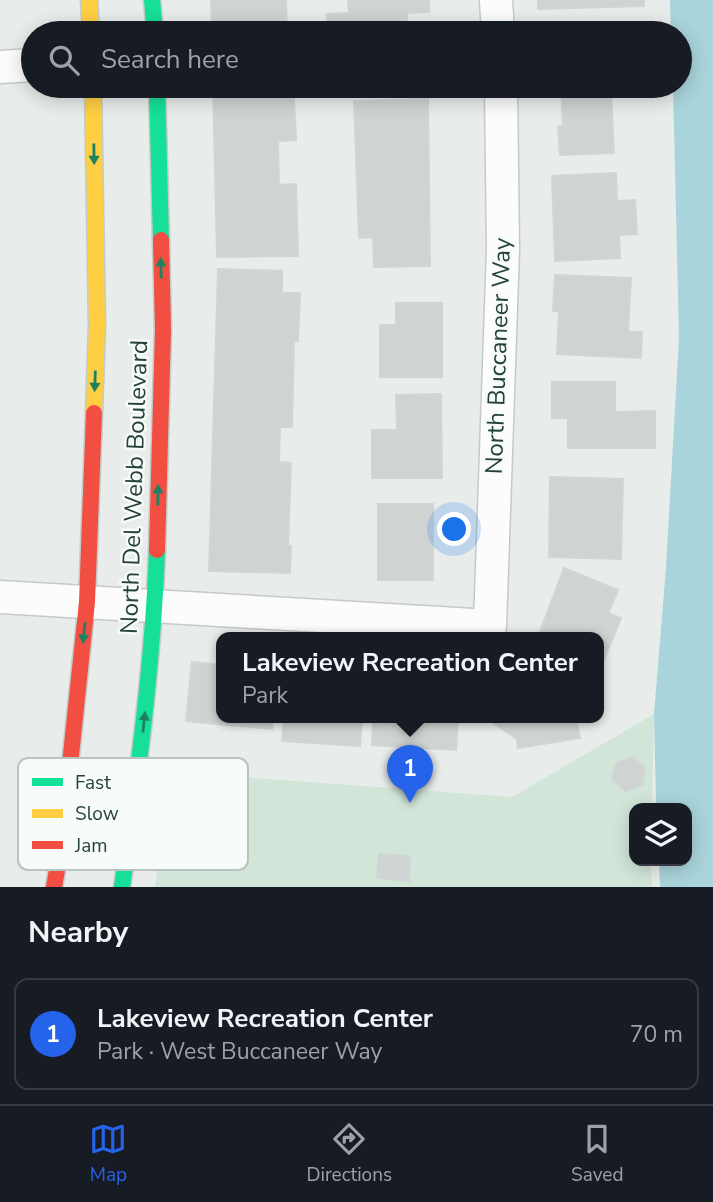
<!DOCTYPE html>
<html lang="en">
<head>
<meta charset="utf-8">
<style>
	body { margin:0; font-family:"Nunito Sans",sans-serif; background:#20242c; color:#f1f3f6 }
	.controls { position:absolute; right:21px; bottom:21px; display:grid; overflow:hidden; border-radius:14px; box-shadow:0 4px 18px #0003 }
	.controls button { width:63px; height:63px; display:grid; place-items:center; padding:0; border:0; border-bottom:2px solid #363941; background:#171b24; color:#f1f3f6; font:35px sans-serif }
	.you { position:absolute; left:455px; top:530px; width:24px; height:24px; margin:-18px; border:5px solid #fff; border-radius:50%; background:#1a73e8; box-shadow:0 0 0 10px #1a73e833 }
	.badge { display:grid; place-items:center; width:46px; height:46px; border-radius:50%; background:#2563eb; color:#fff; font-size:23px; font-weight:700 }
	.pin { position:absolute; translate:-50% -58px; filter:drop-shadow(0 2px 4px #0008) }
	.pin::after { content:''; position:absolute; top:37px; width:24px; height:21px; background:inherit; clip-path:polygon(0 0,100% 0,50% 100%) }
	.popup { position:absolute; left:216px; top:632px; width:388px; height:91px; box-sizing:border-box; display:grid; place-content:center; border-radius:14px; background:#171b24; filter:drop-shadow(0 2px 5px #0005); font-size:23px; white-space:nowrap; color:#9ea1a6 }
	.popup b { font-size:26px; color:#f1f3f6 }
	.popup::after { content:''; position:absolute; left:50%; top:100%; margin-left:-14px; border:14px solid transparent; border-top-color:#171b24 }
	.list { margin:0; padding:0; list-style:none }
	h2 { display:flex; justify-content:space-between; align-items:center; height:91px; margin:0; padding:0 28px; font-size:30px }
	h2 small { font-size:23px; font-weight:400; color:#9ea1a6 }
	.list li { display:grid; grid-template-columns:46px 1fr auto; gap:21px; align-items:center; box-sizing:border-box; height:112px; margin:0 14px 14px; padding:0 14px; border:2px solid #363941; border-radius:14px }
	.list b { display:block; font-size:26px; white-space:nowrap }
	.list p { margin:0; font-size:23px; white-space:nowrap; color:#9ea1a6 }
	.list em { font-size:23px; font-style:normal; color:#9ea1a6 }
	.icon { flex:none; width:38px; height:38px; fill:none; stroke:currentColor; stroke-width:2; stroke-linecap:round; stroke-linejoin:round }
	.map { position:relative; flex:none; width:713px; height:887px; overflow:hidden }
	.search { position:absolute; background:#171b24; box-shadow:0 4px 18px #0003; left:21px; right:21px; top:21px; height:77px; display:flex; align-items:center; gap:18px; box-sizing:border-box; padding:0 24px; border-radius:38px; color:#9ea1a6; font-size:26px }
	.sheet { height:217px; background:#171b24 }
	nav { display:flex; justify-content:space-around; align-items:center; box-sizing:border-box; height:98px; border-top:2px solid #363941; background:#171b24; font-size:19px; color:#9ea1a6 }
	nav a { display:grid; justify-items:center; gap:4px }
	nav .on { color:#2563eb }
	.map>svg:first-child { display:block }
</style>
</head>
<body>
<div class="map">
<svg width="713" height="887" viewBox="0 0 713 887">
	<rect width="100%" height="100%" fill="#e8edeb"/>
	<path fill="#d1e6d8" d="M 654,714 L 652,808 L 634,808 L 634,861 L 651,861 L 652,887 L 155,887 L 172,772 L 512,797 Z"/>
	<path fill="#a9d4db" d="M 670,0 L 713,0 L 713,887 L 660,887 L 659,861 L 687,861 L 687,808 L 656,808 L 656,802 L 654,714 L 666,568 L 679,338 L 673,86 L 680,86 L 680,33 L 671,33 Z"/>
	<path fill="#cfd4d2" stroke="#d1d6d4" stroke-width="2" d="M 211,0 L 286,0 L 287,33 L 212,33 Z
		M 348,0 L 429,0 L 429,12 L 407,13 L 407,33 L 328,33 L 327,14 L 349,13 Z
		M 538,0 L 644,0 L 644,6 L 538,9 Z
		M 622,31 L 622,33 L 563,33 Z
		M 213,86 L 288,86 L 289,99 L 294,99 L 296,140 L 278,141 L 279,185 L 296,184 L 298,256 L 217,257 Z
		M 561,86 L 624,86 L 625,90 L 611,90 L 614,153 L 560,155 L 558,126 L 563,126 Z
		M 428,99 L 430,266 L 374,267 L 373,237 L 359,238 L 354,101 Z
		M 616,173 L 617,201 L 635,200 L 637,234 L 619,235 L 620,258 L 555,261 L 552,176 Z
		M 218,269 L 282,271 L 282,293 L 300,293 L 298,341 L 294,341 L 292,427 L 280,427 L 279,462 L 291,463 L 288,546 L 291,546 L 290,573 L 209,571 Z
		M 555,275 L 631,278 L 628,332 L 642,332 L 641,358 L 557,354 L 559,311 L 553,311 Z
		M 396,303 L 442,303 L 442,377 L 380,377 L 380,325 L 396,325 Z
		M 552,382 L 615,382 L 615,412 L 655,411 L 655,448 L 568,448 L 568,418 L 552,418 Z
		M 441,394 L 442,478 L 372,478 L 372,430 L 397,430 L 396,395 Z
		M 550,477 L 623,479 L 621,559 L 549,557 Z
		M 378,504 L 433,504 L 433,580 L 378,580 Z
		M 564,568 L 618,590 L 608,613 L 621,618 L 600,669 L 599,637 L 538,637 Z
		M 192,662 L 221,665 L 221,717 L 273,717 L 272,729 L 186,721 Z
		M 284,717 L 362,717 L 360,746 L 282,741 Z
		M 373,717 L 458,717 L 456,750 L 372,745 Z
		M 484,717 L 576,717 L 580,738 L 518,748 L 517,739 Z
		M 632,757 L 645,768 L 642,785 L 626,791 L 612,779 L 616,763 Z
		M 379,854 L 410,856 L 409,881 L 377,878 Z"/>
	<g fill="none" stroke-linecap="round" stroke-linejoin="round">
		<defs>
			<path id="street" d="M 496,0 L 498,33
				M 0,67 L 33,65
				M 0,597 L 490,626 L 503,249 L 501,86"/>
			<path id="fast" d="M 152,0 L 155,33
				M 157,86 L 161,240
				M 122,887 C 138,775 153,663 157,550"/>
			<path id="slow" d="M 89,0 L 91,33
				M 93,86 L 97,325 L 94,413"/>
			<path id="jam" d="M 157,550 L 163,329 L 161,240
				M 54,887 L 62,841 L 87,602 L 94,413"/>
		</defs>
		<use href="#street" stroke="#c5cac8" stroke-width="35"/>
		<use href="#fast" stroke="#c3cbc8" stroke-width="19"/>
		<use href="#slow" stroke="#c3cbc8" stroke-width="19"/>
		<use href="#jam" stroke="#c3cbc8" stroke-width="19"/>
		<use href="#street" stroke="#fcfcfc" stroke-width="32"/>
		<use href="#fast" stroke="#16e098" stroke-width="16"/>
		<use href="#slow" stroke="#ffcf43" stroke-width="16"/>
		<use href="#jam" stroke="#f24e42" stroke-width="16"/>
	</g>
	<defs><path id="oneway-solid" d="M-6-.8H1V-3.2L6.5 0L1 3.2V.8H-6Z" transform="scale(1.75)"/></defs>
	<g fill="#1e8160">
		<use href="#oneway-solid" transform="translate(94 154) rotate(89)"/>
		<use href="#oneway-solid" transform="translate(161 268) rotate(-91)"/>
		<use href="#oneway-solid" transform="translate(95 381) rotate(92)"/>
		<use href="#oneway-solid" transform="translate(158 495) rotate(-89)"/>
		<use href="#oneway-solid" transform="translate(84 633) rotate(96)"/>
		<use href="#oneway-solid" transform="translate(144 722) rotate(-84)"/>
	</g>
	<g text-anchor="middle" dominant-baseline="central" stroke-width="5" stroke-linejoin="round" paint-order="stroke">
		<g font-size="24" fill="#24423a" stroke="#f7fbf9">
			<text transform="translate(498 356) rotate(-88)">North Buccaneer Way</text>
			<text transform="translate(134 487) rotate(-88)">North Del Webb Boulevard</text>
		</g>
	</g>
	<rect x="18" y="758" width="230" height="112" rx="10" fill="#f7fbf9" stroke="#b8c4c0" stroke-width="2"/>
	<rect x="32" y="778" width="31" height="8" fill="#16e098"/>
	<rect x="32" y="809" width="31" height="9" fill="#ffcf43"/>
	<rect x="32" y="841" width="31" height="8" fill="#f24e42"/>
	<g font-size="19" fill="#24423a">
		<text x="75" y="789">Fast</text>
		<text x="75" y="820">Slow</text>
		<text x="75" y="852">Jam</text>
	</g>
</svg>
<div class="controls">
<button><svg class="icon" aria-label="layers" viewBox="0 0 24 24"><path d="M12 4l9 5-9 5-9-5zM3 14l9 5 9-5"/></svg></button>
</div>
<div class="you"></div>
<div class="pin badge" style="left:410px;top:803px">1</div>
<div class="popup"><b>Lakeview Recreation Center</b>Park</div>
<div class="search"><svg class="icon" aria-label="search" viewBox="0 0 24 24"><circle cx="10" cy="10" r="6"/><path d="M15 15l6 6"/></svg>Search here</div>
</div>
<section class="sheet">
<h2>Nearby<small></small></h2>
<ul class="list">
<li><span class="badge">1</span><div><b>Lakeview Recreation Center</b><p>Park · West Buccaneer Way</p></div><em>70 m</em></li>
</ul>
</section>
<nav>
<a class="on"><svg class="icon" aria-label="map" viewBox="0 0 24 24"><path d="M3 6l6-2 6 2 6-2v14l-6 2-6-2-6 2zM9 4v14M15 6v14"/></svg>Map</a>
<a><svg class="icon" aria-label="directions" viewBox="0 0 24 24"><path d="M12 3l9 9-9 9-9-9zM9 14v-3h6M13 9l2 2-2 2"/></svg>Directions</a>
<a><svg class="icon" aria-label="saved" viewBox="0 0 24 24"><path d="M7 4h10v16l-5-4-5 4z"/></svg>Saved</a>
</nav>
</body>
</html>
